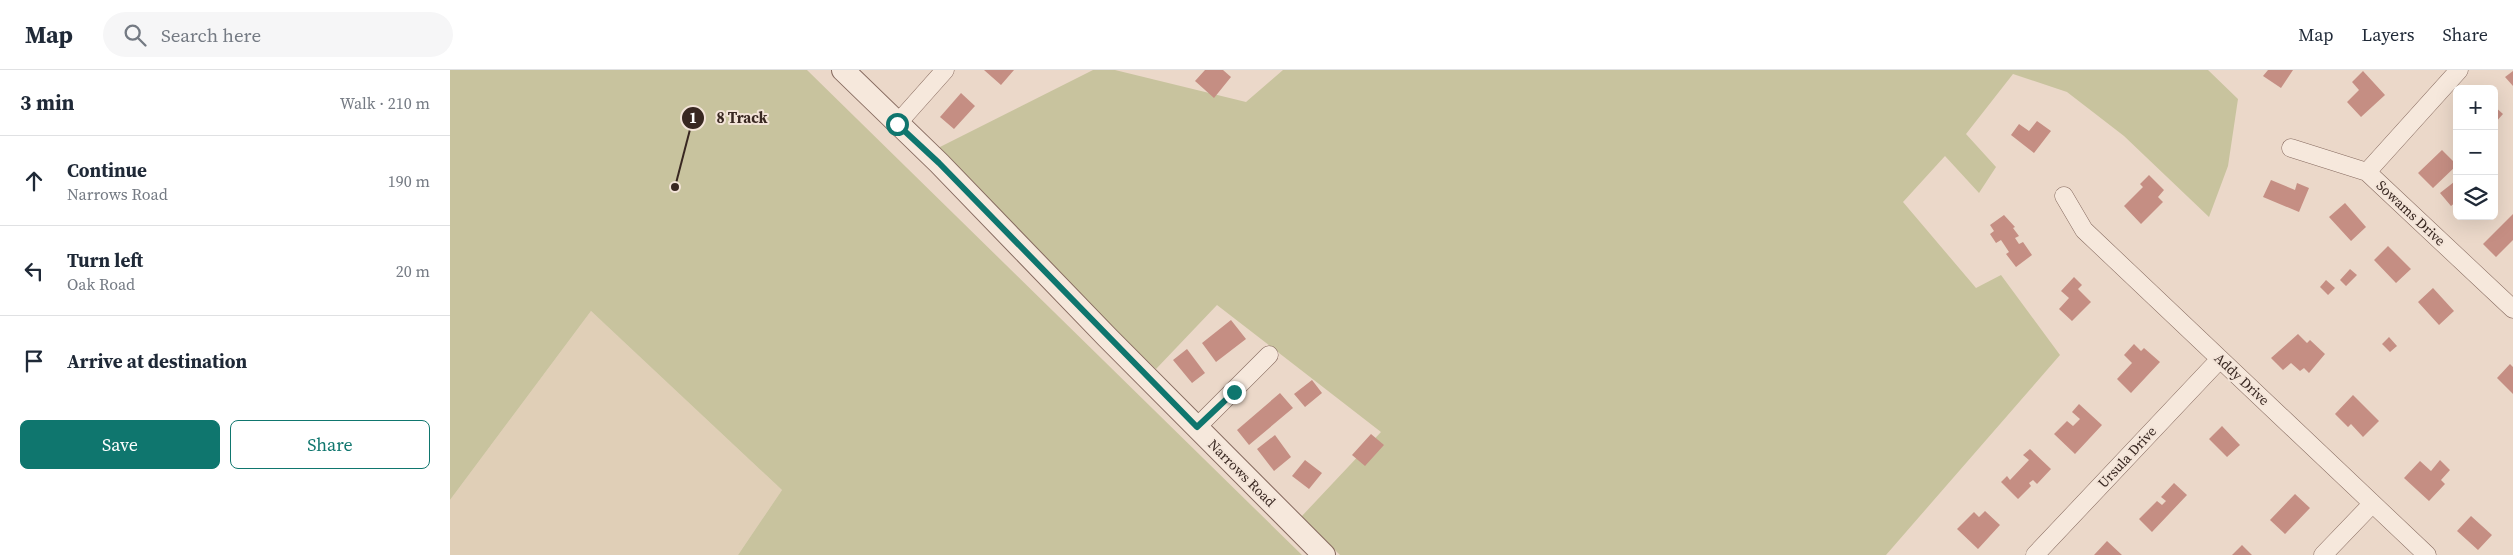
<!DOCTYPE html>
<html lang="en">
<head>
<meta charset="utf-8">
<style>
	body { margin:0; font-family:"Source Serif 4",serif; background:#f6f6f7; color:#1f2937 }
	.controls { position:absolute; right:15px; top:15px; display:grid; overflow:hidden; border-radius:8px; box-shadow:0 5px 20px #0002 }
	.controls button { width:45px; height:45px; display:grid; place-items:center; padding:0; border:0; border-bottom:1px solid #e0e1e3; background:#fff; color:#1f2937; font:25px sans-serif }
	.stop { position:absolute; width:15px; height:15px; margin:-11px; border:4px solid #0f766e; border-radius:50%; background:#fff }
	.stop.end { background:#0f766e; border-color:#fff; box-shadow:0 1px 5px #0008 }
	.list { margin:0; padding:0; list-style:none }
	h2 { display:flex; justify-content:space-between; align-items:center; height:65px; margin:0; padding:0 20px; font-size:21px }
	h2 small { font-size:16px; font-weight:400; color:#747a83 }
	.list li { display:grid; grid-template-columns:32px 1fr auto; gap:15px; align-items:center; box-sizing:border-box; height:90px; padding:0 20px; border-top:1px solid #e0e1e3 }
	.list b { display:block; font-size:19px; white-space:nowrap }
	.list p { margin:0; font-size:16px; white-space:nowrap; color:#747a83 }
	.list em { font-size:16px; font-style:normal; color:#747a83 }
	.actions { display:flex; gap:10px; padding:15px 20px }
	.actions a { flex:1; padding:11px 0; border:1px solid #0f766e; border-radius:8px; text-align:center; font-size:18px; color:#0f766e }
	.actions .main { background:#0f766e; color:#fff }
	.icon { flex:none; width:28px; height:28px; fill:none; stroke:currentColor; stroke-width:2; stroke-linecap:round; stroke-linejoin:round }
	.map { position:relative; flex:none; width:2063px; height:485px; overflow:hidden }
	header { display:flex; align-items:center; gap:30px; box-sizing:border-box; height:70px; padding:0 25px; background:#fff; border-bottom:1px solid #e0e1e3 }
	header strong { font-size:24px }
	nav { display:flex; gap:28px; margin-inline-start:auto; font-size:18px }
	.search { width:350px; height:45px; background:#f6f6f7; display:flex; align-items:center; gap:12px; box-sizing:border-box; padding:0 18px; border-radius:28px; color:#747a83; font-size:19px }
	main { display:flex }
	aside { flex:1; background:#fff }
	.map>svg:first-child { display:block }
</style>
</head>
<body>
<header>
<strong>Map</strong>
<div class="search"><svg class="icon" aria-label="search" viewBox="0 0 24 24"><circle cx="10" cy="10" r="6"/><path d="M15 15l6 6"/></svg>Search here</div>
<nav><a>Map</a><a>Layers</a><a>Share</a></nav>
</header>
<main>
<aside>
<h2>3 min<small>Walk · 210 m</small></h2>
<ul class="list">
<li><svg class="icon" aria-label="ahead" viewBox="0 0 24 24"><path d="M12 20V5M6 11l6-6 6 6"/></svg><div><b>Continue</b><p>Narrows Road</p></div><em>190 m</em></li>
<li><svg class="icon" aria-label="left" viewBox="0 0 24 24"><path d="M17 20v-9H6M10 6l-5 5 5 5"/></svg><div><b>Turn left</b><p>Oak Road</p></div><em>20 m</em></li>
<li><svg class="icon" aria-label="arrive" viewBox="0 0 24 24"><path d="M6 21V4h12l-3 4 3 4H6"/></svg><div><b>Arrive at destination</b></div></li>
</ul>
<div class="actions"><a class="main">Save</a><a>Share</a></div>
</aside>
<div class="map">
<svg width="2063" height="485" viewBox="0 0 2063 485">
	<rect width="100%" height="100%" fill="#ebd8c9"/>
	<path fill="#e0cfb7" d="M 141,241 L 332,420 L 288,485 L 0,485 L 0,430 Z"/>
	<path fill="#c8c39e" d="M 0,0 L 357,0 L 852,485 L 288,485 L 332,420 L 141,241 L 0,430 Z
		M 643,0 L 665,0 L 796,32 L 833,0 L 1758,0 L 1788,29 L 1778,96 L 1759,147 L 1674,66 L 1617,22 L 1563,4 L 1516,64 L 1546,97 L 1529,123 L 1495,86 L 1453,132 L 1526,218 L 1551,205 L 1610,285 L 1436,485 L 890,485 L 851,447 L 931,362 L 767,235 L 706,299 L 478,83 Z"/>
	<path fill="#c58e83" d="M 534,0 L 564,0 L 551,15 Z
		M 755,0 L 773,0 L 781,7 L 764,28 L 745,11 Z
		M 1818,0 L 1843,0 L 1831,18 L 1813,6 Z
		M 1913,1 L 1935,25 L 1911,47 L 1897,32 L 1909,20 L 1902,12 Z
		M 2063,1 L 2063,16 L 2055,7 Z
		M 511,23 L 525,36 L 504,59 L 490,47 Z
		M 2044,36 L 2053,44 L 2044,54 Z
		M 1587,51 L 1601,61 L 1584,83 L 1561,65 L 1569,54 L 1579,61 Z
		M 1992,80 L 2007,95 L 1983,118 L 1968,103 Z
		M 1699,105 L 1714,120 L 1708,127 L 1713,132 L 1691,154 L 1674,136 L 1693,117 L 1690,114 Z
		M 1821,110 L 1845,120 L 1847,113 L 1859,118 L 1849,142 L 1813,127 Z
		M 2004,112 L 2007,115 L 2007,131 L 2001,136 L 1990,123 Z
		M 1895,133 L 1916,157 L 1901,171 L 1879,147 Z
		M 2063,144 L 2063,170 L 2046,187 L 2033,174 Z
		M 1554,145 L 1565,157 L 1563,158 L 1569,166 L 1565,168 L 1569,174 L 1573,172 L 1582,185 L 1566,197 L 1556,184 L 1559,182 L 1551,170 L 1546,173 L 1540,164 L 1544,161 L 1540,155 Z
		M 1938,176 L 1961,199 L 1946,213 L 1924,190 Z
		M 1900,199 L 1907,205 L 1896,216 L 1890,210 Z
		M 1624,207 L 1632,215 L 1628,219 L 1641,232 L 1622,251 L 1609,239 L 1619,228 L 1611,221 Z
		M 1876,210 L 1885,218 L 1878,225 L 1870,217 Z
		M 1983,218 L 2004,241 L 1989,255 L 1968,232 Z
		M 781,250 L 796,269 L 766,292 L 752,273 Z
		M 1848,264 L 1857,273 L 1860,270 L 1875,284 L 1859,303 L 1854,298 L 1850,301 L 1841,293 L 1833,300 L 1821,288 Z
		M 1939,267 L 1947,276 L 1940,282 L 1932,274 Z
		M 1684,274 L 1691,281 L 1694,278 L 1710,292 L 1681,323 L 1667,309 L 1682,293 L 1674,285 Z
		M 737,279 L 755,303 L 742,313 L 723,290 Z
		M 2060,294 L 2063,297 L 2063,324 L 2047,308 Z
		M 862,310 L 872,323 L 855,337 L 844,324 Z
		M 830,323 L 843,338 L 799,375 L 787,360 Z
		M 1903,325 L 1929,351 L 1913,367 L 1901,354 L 1898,357 L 1885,344 Z
		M 1629,334 L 1652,355 L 1625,384 L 1604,364 L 1617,351 L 1623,356 L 1630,349 L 1622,342 Z
		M 1772,356 L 1790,375 L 1777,387 L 1759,369 Z
		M 921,364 L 934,375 L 915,396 L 902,385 Z
		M 825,365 L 841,387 L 824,401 L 807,379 Z
		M 1580,379 L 1601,399 L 1587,414 L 1583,410 L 1579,413 L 1581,416 L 1568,429 L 1551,412 L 1557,406 L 1560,410 L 1579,390 L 1573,385 Z
		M 855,390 L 872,403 L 859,419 L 842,406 Z
		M 1990,390 L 2000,400 L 1991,410 L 1995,414 L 1979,431 L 1954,408 L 1970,391 L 1981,401 Z
		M 1724,413 L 1737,425 L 1702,462 L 1689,449 L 1707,431 L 1712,435 L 1716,431 L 1711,427 Z
		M 1845,424 L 1860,438 L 1835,464 L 1820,450 Z
		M 1535,441 L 1550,455 L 1528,479 L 1507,459 L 1524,442 L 1529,447 Z
		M 2021,446 L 2042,465 L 2028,480 L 2007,461 Z
		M 1657,471 L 1672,485 L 1644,485 Z
		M 1792,475 L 1802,485 L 1782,485 Z"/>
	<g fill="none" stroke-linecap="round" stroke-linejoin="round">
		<defs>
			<path id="minor" d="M 447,54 L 495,0
				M 1841,78 L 1917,102 L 2063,239
				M 1917,102 L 2009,0
				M 1614,126 L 1634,160 L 1977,485
				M 747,357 L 819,285
				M 1585,485 L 1770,289
				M 1873,485 L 1922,434"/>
			<path id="tertiary" d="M 393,0 L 489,93 L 657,267 L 874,485"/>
		</defs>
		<use href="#minor" stroke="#866a5f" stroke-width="19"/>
		<use href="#tertiary" stroke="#866a5f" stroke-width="24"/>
		<use href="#minor" stroke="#f6e8dc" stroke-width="18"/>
		<use href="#tertiary" stroke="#f6e8dc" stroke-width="22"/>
	</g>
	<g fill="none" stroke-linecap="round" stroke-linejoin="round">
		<path stroke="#0f766e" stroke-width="6" d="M 447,54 L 489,93 L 747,357 L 784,322"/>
	</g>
	<g text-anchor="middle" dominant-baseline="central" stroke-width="4" stroke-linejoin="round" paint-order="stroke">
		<g font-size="14" fill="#382721" stroke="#f3e4d8">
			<text transform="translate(1961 143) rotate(43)">Sowams Drive</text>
			<text transform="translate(1792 309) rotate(43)">Addy Drive</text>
			<text transform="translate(1677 387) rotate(-47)">Ursula Drive</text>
			<text transform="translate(792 403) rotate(45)">Narrows Road</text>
		</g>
	</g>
	<path fill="none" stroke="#382721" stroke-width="2" d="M225 117L243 48"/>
	<g fill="#382721" stroke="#f3e4d8" stroke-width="2">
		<circle cx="225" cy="117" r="5"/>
		<circle cx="243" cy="48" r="12"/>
	</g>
	<g font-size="15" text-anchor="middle" font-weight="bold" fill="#fff">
		<text x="243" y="53">1</text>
	</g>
	<g font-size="15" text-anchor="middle" font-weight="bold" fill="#382721" stroke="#f3e4d8" stroke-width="4" stroke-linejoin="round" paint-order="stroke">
		<text x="292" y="53">8 Track</text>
	</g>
</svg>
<div class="controls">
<button>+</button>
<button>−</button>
<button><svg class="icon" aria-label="layers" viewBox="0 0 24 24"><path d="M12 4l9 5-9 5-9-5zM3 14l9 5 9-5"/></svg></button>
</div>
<div class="stop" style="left:447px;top:54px"></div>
<div class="stop end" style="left:784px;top:322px"></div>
</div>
</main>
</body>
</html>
